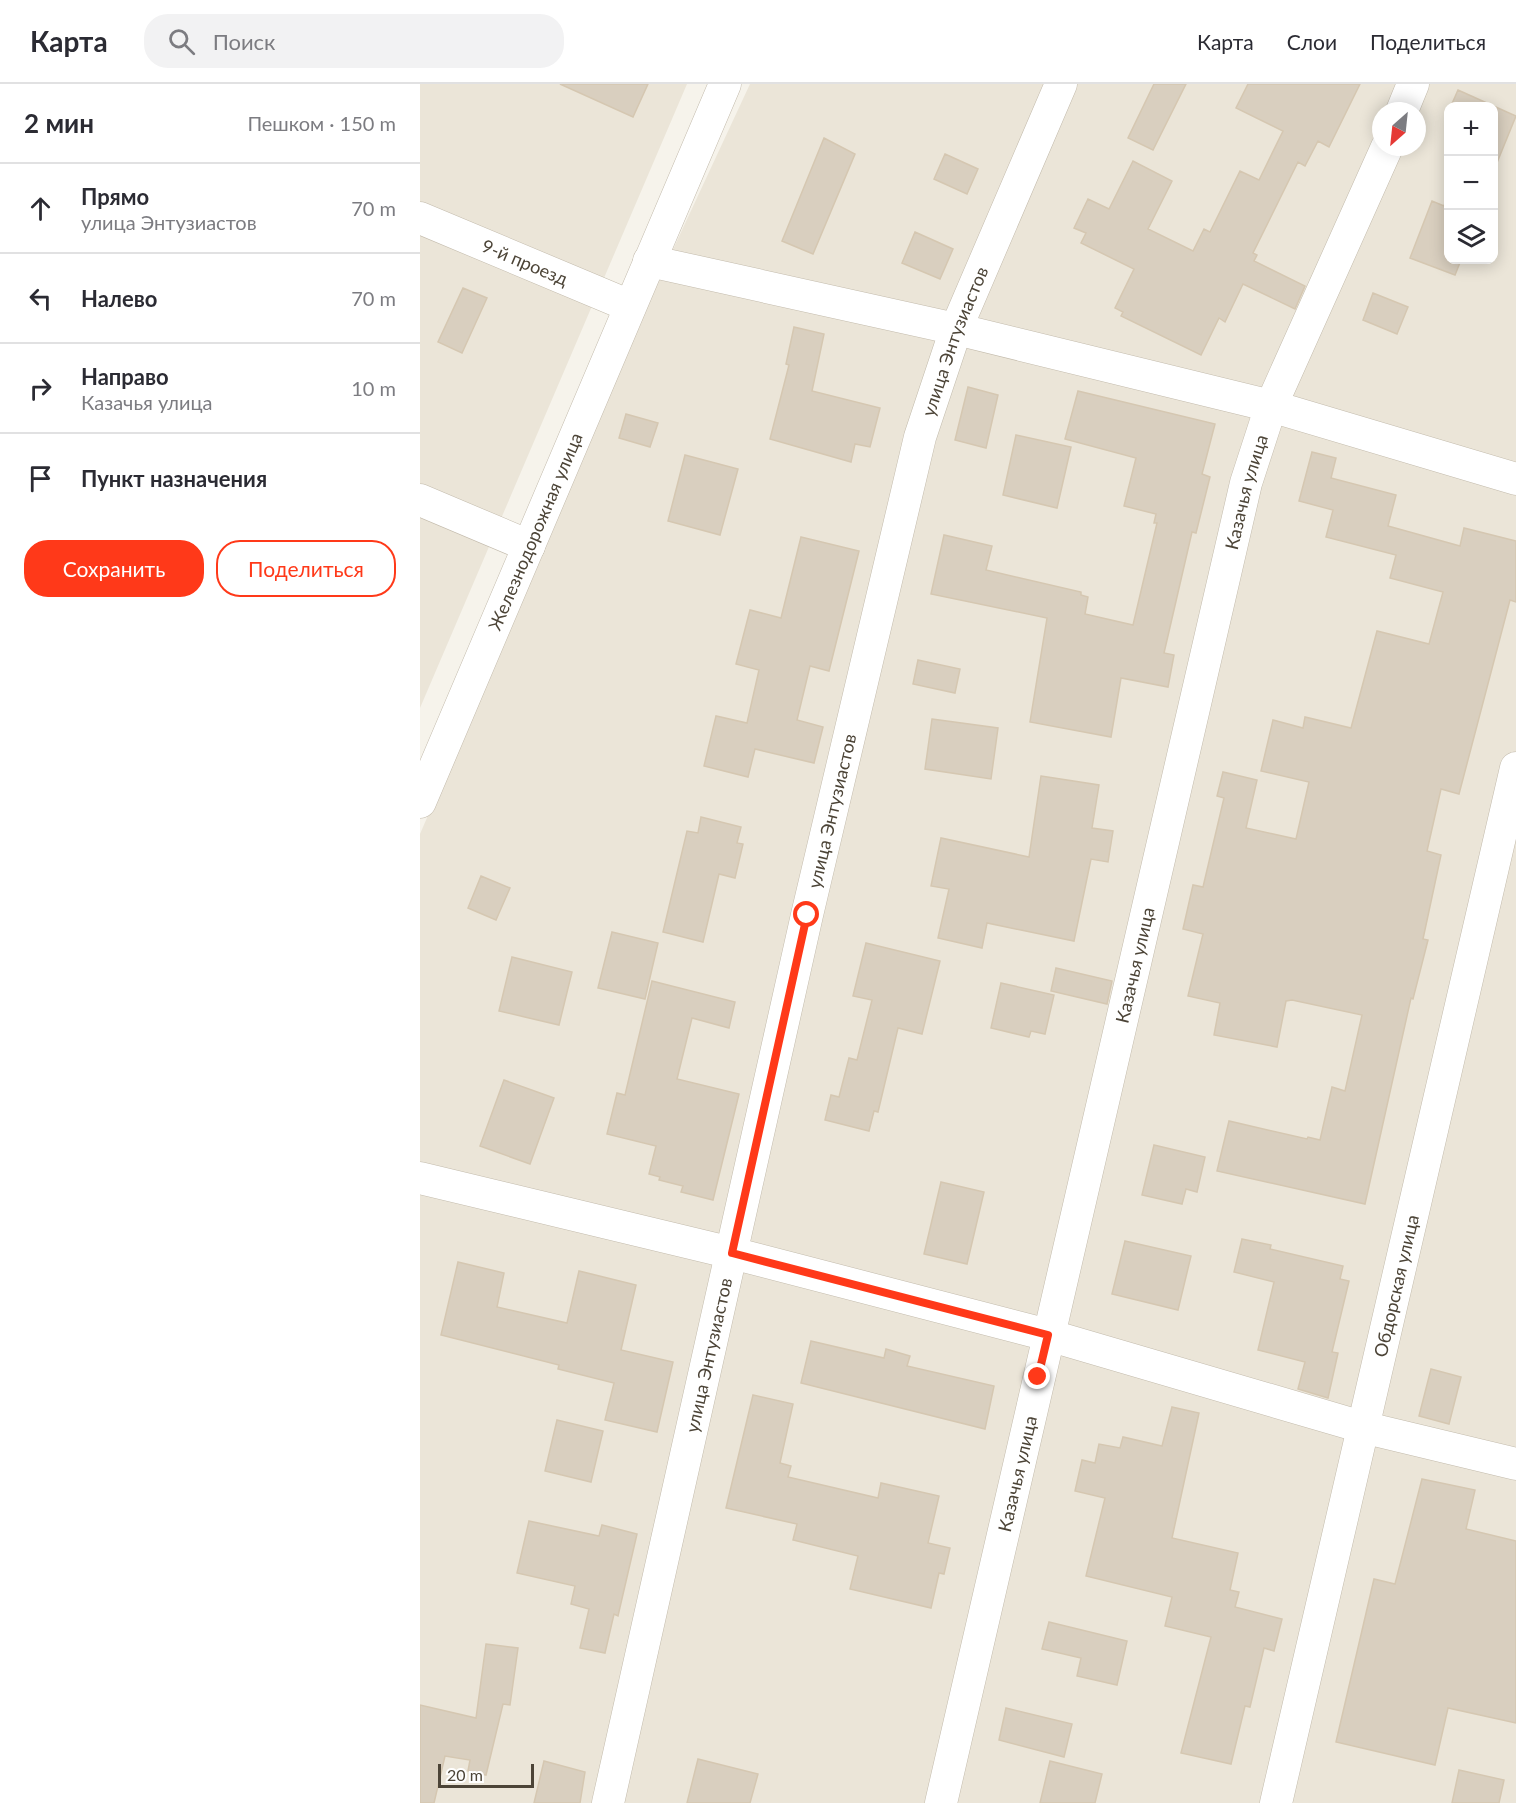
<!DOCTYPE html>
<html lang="ru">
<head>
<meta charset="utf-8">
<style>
	body { margin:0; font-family:Lato,sans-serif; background:#f2f2f3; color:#2b2b33 }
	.controls { position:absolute; right:18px; top:18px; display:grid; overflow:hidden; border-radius:12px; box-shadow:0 3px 15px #0003 }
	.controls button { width:54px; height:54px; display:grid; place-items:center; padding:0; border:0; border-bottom:2px solid #e1e1e2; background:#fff; color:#2b2b33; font:30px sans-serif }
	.compass { position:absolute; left:952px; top:18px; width:54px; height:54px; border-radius:50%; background:#fff; box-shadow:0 3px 15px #0003; rotate:207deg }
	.scale { position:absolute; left:18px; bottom:15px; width:96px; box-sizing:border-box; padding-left:6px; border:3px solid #4c4437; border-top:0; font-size:16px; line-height:21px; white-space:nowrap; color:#4c4437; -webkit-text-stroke:4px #fff; paint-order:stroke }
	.stop { position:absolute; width:18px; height:18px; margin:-14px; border:4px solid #ff3919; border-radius:50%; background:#fff }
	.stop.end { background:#ff3919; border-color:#fff; box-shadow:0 2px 6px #0008 }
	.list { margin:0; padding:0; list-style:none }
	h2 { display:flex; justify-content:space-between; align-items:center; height:78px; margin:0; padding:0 24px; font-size:26px }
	h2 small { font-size:20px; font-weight:400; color:#7c7c81 }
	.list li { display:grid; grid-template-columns:39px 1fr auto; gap:18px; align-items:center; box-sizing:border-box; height:90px; padding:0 24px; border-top:2px solid #e1e1e2 }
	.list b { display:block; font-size:22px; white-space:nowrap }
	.list p { margin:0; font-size:20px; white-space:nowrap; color:#7c7c81 }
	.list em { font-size:20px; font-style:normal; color:#7c7c81 }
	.actions { display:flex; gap:12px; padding:18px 24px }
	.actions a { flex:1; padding:14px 0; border:2px solid #ff3919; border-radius:24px; text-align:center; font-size:21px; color:#ff3919 }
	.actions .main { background:#ff3919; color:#fff }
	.icon { flex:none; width:33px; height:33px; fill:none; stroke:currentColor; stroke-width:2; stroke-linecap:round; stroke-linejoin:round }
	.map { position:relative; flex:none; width:1096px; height:1719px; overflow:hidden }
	header { display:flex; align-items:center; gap:36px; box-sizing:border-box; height:84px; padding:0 30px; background:#fff; border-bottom:2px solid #e1e1e2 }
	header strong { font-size:28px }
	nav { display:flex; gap:33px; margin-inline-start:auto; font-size:21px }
	.search { width:420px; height:54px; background:#f2f2f3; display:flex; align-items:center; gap:15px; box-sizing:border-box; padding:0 21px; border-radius:24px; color:#7c7c81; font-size:22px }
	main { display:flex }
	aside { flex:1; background:#fff }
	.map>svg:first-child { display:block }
</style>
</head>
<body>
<header>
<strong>Карта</strong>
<div class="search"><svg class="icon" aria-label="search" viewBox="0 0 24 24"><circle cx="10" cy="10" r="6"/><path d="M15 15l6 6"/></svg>Поиск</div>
<nav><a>Карта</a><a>Слои</a><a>Поделиться</a></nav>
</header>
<main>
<aside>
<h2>2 мин<small>Пешком · 150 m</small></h2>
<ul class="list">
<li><svg class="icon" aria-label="ahead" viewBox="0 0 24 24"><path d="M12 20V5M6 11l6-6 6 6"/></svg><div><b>Прямо</b><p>улица Энтузиастов</p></div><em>70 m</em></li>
<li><svg class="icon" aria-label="left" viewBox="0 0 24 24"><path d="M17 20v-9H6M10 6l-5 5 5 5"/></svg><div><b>Налево</b></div><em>70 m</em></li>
<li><svg class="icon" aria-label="right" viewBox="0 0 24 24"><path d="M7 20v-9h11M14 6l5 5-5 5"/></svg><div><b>Направо</b><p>Казачья улица</p></div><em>10 m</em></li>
<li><svg class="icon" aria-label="arrive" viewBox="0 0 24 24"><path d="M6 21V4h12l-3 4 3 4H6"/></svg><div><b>Пункт назначения</b></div></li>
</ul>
<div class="actions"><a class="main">Сохранить</a><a>Поделиться</a></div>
</aside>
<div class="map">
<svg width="1096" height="1719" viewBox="0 0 1096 1719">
	<rect width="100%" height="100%" fill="#f6f3eb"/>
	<path fill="#ebe5d8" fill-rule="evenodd" d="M 0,0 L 267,0 L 0,624 Z
		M 330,0 L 1096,0 L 1096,1719 L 0,1719 L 0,750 L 242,189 ZM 1028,22 L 1074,22 L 1074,176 L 1028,176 ZM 961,27 L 997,27 L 997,63 L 961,63 Z"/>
	<path fill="#d9cfbf" stroke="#d5c7b1" stroke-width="1.5" d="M 140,0 L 228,0 L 213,33 Z
		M 734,0 L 766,0 L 733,66 L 708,54 Z
		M 828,0 L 940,0 L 909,63 L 898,57 L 885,82 L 878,78 L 833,169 L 837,171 L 834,177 L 885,202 L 875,225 L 823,200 L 805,238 L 799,234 L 781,271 L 701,232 L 703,228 L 695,224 L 714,185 L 661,159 L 666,149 L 654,144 L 668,115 L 689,125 L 713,77 L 752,97 L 728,145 L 773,167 L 784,145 L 790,148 L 820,87 L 839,96 L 863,47 L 816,24 Z
		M 1038,6 L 1096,32 L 1074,86 L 1074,22 L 1031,22 Z
		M 404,54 L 435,70 L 393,170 L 362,157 Z
		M 525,70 L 558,85 L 547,110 L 514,95 Z
		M 1029,107 L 1029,176 L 1041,176 L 1035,191 L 990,174 L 1012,117 L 1024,122 Z
		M 495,148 L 533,165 L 520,195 L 482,179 Z
		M 43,204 L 67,214 L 42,269 L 18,258 Z
		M 953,209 L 988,223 L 977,250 L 943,236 Z
		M 374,243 L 404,250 L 392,307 L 460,324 L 450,363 L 435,360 L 431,378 L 350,355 L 369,281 L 366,280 Z
		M 548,303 L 578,311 L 566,364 L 535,356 Z
		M 658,307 L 795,340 L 782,390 L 790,393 L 776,449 L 772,448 L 744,569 L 754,571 L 748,603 L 701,594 L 691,653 L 610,638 L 627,534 L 511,510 L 524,451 L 572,462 L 566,486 L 661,508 L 661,511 L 668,513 L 665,530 L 713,541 L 737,439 L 734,439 L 736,430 L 704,422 L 716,374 L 645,355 Z
		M 206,330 L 238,339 L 230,363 L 199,354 Z
		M 596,351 L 651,363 L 637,424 L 583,411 Z
		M 892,368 L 916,374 L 911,394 L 976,411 L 968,442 L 1040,462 L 1044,444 L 1096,457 L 1096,518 L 1090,516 L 1039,710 L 1021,705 L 1007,767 L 1021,771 L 1003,855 L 1008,856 L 993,915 L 991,914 L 945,1120 L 797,1087 L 809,1037 L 887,1055 L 888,1053 L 900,1056 L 912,1003 L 925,1007 L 942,931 L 872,916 L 866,917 L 857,963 L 794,951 L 800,919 L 768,912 L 783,850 L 763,845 L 773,801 L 783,803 L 804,714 L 797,712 L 803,688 L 837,696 L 826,744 L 876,755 L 889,698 L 841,687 L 853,636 L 883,644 L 885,633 L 931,644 L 957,547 L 1009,560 L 1023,508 L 970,494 L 976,471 L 906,453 L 913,426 L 879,417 Z
		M 265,371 L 318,385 L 300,451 L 248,437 Z
		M 381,453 L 439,467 L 409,587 L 390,582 L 377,636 L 403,643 L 394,679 L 335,665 L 328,693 L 284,682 L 296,632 L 327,639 L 339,586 L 316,580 L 330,526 L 361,534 Z
		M 498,576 L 540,585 L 535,609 L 493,600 Z
		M 512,635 L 578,644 L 571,695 L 505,685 Z
		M 621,692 L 679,701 L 672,744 L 693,747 L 688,778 L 671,775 L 654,857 L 567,839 L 562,864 L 518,854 L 529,805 L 511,802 L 521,754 L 609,773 Z
		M 281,733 L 321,743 L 317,759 L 323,760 L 315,794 L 299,790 L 283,858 L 243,848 L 267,747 L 278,749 Z
		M 61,792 L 90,804 L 76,836 L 48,824 Z
		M 192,848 L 238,859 L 225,915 L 178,904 Z
		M 446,859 L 520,877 L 502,950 L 478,944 L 458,1028 L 454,1027 L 449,1047 L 405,1036 L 411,1011 L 419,1013 L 429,974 L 437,976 L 452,916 L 433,912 Z
		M 92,873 L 152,888 L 139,941 L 79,927 Z
		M 636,884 L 692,897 L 687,920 L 631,907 Z
		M 232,897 L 315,918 L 309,944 L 272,934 L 257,995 L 319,1010 L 293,1116 L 261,1108 L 263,1102 L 239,1096 L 240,1093 L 229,1090 L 236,1062 L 187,1050 L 197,1009 L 205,1011 Z
		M 581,899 L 634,911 L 625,950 L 611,947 L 609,953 L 571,944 Z
		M 84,996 L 134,1014 L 110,1080 L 60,1062 Z
		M 734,1061 L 785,1073 L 777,1108 L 766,1105 L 762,1120 L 722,1111 Z
		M 521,1098 L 564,1108 L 547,1180 L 504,1170 Z
		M 822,1155 L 851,1161 L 850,1165 L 923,1182 L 920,1195 L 929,1197 L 912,1268 L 918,1269 L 908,1314 L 878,1305 L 885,1278 L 838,1266 L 854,1198 L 814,1188 Z
		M 705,1157 L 771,1172 L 758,1226 L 692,1210 Z
		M 38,1178 L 84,1189 L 77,1223 L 147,1239 L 159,1187 L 216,1201 L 201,1266 L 253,1278 L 237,1348 L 185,1336 L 194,1299 L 138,1285 L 139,1281 L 21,1251 Z
		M 391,1257 L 464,1274 L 466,1265 L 490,1272 L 487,1282 L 574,1302 L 565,1345 L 381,1299 Z
		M 1011,1285 L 1041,1293 L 1029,1340 L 999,1332 Z
		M 333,1311 L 373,1320 L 360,1379 L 371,1382 L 368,1393 L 458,1414 L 461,1399 L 519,1412 L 508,1459 L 530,1464 L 524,1490 L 519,1489 L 511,1524 L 430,1505 L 438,1472 L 373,1456 L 377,1440 L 306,1424 Z
		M 752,1323 L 779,1329 L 752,1454 L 818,1469 L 810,1506 L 819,1508 L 815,1523 L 862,1535 L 854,1567 L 844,1564 L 830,1623 L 825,1622 L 811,1680 L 761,1669 L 791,1553 L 745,1542 L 752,1513 L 666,1492 L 685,1414 L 655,1407 L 662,1376 L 675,1379 L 679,1360 L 700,1364 L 703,1353 L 742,1362 Z
		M 137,1336 L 183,1347 L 171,1398 L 125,1387 Z
		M 1002,1395 L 1055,1406 L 1046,1445 L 1096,1457 L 1096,1639 L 1028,1624 L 1015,1681 L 916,1658 L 954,1495 L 975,1500 Z
		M 109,1437 L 179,1452 L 182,1441 L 217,1450 L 198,1532 L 194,1530 L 185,1569 L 160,1564 L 169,1525 L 151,1520 L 155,1502 L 97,1489 Z
		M 629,1538 L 707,1557 L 697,1601 L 657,1592 L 661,1574 L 622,1565 Z
		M 66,1560 L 98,1564 L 90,1621 L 83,1620 L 66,1691 L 48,1687 L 50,1676 L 25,1672 L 14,1719 L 0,1719 L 0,1621 L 56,1634 Z
		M 586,1624 L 652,1640 L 644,1673 L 579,1656 Z
		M 278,1675 L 338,1690 L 330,1719 L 267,1719 Z
		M 124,1677 L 165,1688 L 160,1719 L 114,1719 Z
		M 630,1677 L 682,1690 L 675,1719 L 620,1719 Z
		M 1039,1686 L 1084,1696 L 1079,1719 L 1032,1719 Z"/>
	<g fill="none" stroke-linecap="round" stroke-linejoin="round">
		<defs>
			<g id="minor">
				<path d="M 982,27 L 993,0"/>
				<path id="s1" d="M 0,134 L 210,222"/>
				<path d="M 229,177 L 536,245 L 851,322 L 1096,395"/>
				<path d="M 0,416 L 109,462"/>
				<path id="s2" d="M 0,718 L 305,0"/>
				<path d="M 0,1094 L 312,1169 L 628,1251 L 942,1343 L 1096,1380"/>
				<path id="s3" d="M 188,1719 L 387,831 L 500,353 L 536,245 L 641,0"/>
				<path id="s4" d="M 521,1719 L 826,399 L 851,322 L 967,63"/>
				<path id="s5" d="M 856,1719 L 1096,684"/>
			</g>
		</defs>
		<use href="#minor" stroke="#c3bbac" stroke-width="33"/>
		<use href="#minor" stroke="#fff" stroke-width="32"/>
	</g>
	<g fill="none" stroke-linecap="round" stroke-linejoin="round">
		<path stroke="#ff3919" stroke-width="8" d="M 387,831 L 312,1169 L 628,1251 L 618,1293"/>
	</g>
	<g text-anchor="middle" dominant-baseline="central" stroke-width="5" stroke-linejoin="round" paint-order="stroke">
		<g font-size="18" fill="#4c4437" stroke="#fff">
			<text stroke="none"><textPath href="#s1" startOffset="114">9-й проезд</textPath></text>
			<text stroke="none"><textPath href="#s3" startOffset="1503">улица Энтузиастов</textPath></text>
			<text stroke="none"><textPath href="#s4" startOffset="1346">Казачья улица</textPath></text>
			<text stroke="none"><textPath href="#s2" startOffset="294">Железнодорожная улица</textPath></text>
			<text stroke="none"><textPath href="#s3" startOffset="1017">улица Энтузиастов</textPath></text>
			<text stroke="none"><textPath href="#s4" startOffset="860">Казачья улица</textPath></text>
			<text stroke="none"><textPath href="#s5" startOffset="531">Обдорская улица</textPath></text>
			<text stroke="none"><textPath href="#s3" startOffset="459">улица Энтузиастов</textPath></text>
			<text stroke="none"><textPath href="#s4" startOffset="338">Казачья улица</textPath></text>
		</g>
	</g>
</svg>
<div class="controls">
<button>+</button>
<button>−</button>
<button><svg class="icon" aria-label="layers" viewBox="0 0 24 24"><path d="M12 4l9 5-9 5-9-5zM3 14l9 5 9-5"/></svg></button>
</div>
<svg class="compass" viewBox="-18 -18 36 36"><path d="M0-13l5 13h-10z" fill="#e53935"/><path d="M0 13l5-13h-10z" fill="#7c7c81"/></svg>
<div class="scale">20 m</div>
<div class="stop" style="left:387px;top:831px"></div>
<div class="stop end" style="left:618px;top:1293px"></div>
</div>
</main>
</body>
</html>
